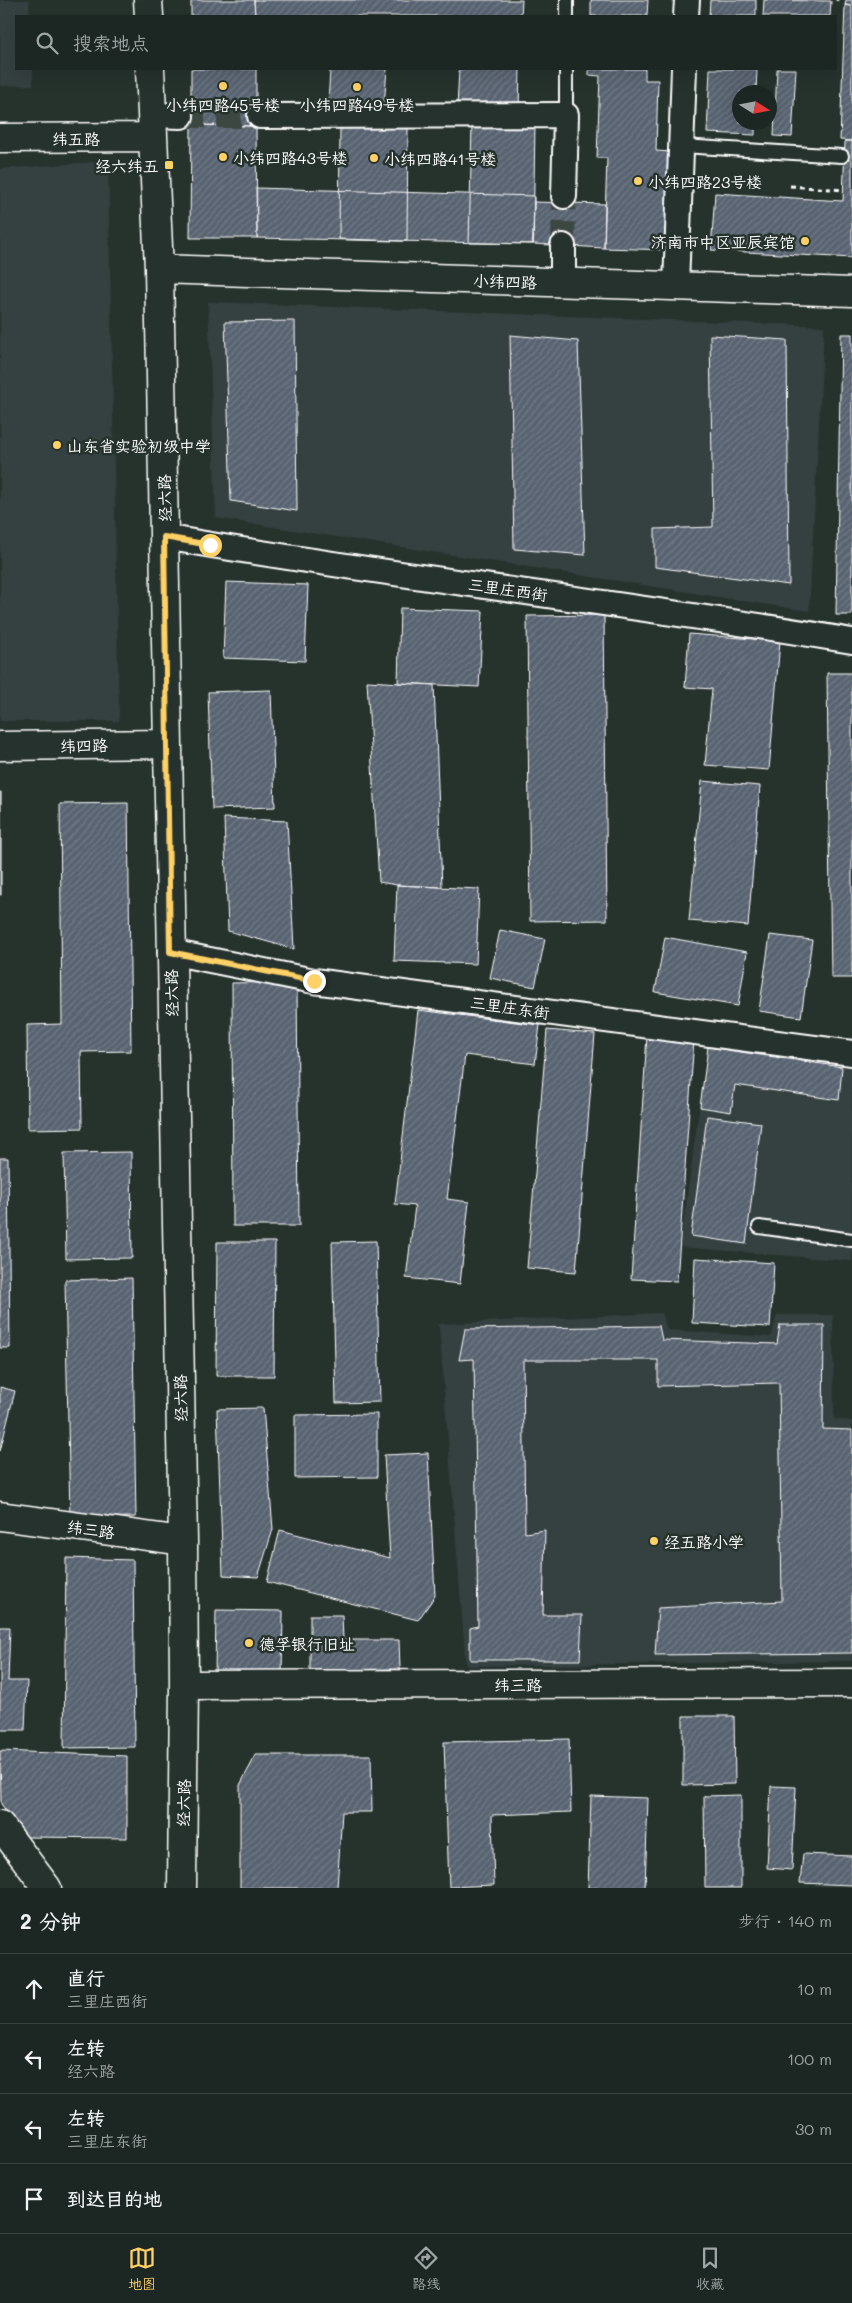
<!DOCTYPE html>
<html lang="zh">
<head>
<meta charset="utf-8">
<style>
	body { margin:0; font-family:Mali,"LXGW WenKai TC",sans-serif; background:#252e2a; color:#f1f3f6 }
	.compass { position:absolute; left:732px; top:85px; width:45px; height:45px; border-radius:50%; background:#1c2622; box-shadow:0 5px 20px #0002; rotate:101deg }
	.stop { position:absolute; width:15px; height:15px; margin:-11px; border:4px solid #ffd166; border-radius:50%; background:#fff }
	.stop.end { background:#ffd166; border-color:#fff; box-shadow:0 1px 5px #0008 }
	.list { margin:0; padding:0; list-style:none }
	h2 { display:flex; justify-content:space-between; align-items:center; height:65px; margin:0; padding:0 20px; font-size:21px }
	h2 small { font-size:16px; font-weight:400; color:#a0a5a5 }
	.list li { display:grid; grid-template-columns:32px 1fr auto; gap:15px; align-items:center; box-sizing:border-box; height:70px; padding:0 20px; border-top:1px solid #3a4340 }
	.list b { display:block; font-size:19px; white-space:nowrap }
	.list p { margin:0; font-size:16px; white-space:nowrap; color:#a0a5a5 }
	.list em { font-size:16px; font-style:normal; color:#a0a5a5 }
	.icon { flex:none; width:28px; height:28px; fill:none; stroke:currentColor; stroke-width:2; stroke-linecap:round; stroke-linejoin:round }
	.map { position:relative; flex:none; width:852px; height:1888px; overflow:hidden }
	.search { position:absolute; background:#1c2622; box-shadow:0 5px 20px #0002; left:15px; right:15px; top:15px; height:55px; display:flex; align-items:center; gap:12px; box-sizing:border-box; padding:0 18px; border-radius:0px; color:#a0a5a5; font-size:19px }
	.sheet { height:345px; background:#1c2622 }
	nav { display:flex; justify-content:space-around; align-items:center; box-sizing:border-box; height:70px; border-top:1px solid #3a4340; background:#1c2622; font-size:14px; color:#a0a5a5 }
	nav a { display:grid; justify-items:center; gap:2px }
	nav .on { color:#ffd166 }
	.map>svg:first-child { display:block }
</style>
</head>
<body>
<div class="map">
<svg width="852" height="1888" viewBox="0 0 852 1888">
	<defs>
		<pattern id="building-hatch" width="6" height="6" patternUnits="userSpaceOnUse" patternTransform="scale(1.25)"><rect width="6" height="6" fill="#596371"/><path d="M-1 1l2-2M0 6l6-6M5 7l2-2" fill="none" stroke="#727a86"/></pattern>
	</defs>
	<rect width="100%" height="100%" fill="#26332d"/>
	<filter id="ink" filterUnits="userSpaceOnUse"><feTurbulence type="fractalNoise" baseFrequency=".02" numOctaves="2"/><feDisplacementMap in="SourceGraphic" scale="10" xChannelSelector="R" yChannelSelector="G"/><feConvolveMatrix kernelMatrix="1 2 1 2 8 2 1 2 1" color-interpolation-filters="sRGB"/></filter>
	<g filter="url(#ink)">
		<path fill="#354141" d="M 0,0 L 29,0 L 30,16 L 16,16 L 16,69 L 33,69 L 33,85 L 0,86 Z
			M 108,161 L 119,721 L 0,721 L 0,169 Z
			M 208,302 L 824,326 L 809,611 L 216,518 Z
			M 708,1047 L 852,1068 L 852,1261 L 680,1247 Z
			M 662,1313 L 667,1330 L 771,1337 L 777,1315 L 833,1315 L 834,1419 L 852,1421 L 852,1661 L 466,1666 L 439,1324 Z"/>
		<path fill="url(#building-hatch)" stroke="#fff" d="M 191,0 L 254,0 L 255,16 L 191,16 Z
			M 254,0 L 522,0 L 521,16 L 255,16 Z
			M 591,0 L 648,0 L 647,16 L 591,16 Z
			M 710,0 L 756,0 L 756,16 L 709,16 Z
			M 764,0 L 831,1 L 830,16 L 763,16 Z
			M 846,0 L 852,0 L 852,6 L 845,5 Z
			M 845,5 L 852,6 L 852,141 L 840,140 Z
			M 191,69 L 256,69 L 256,126 L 191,125 Z
			M 330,69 L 387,69 L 384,106 L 328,105 Z
			M 459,69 L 520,69 L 519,109 L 457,108 Z
			M 589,69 L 645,69 L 645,80 L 658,80 L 656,151 L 672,152 L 668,250 L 604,248 L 607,158 L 597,158 L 600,76 L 589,75 Z
			M 710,69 L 757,69 L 756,92 L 740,92 L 740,122 L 755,122 L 755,135 L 707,133 Z
			M 777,69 L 796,69 L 792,137 L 774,136 Z
			M 472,124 L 535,125 L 533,244 L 469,243 Z
			M 191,125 L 256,126 L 257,238 L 190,238 Z
			M 340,126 L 408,126 L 407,241 L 339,239 Z
			M 845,141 L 852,141 L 852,258 L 711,250 L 715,193 L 843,201 Z
			M 256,188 L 534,196 L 533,244 L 257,238 Z
			M 534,202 L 605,204 L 604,248 L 533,244 Z
			M 295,321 L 297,511 L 231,501 L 225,322 Z
			M 841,334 L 852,334 L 852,615 L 836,615 Z
			M 510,335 L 578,341 L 585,555 L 514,549 Z
			M 710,335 L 787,340 L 789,585 L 655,567 L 655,529 L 713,527 Z
			M 226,582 L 308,585 L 305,661 L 223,658 Z
			M 400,608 L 483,611 L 479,687 L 398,683 Z
			M 604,615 L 607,920 L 530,921 L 527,616 Z
			M 689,634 L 780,641 L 769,770 L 705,765 L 712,689 L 685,687 Z
			M 827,673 L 852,673 L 852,978 L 831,978 Z
			M 367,681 L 434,685 L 442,887 L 397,885 L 379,882 Z
			M 271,690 L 275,807 L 212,809 L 208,692 Z
			M 702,781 L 760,786 L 748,926 L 689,921 Z
			M 0,792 L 1,792 L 1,895 L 0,895 Z
			M 128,803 L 131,1051 L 81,1052 L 82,1128 L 28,1129 L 27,1025 L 62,1024 L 60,804 Z
			M 224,818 L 287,821 L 294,949 L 228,931 Z
			M 397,885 L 479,889 L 476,964 L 394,961 Z
			M 500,930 L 545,939 L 535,987 L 490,978 Z
			M 770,935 L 812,940 L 801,1017 L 759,1011 Z
			M 665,937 L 747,952 L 738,1006 L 655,992 Z
			M 297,982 L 299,1226 L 233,1226 L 232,983 Z
			M 418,1010 L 540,1025 L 535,1064 L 465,1055 L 447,1199 L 469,1202 L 460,1284 L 406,1278 L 415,1206 L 395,1204 Z
			M 547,1030 L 595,1034 L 576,1272 L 527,1268 Z
			M 647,1036 L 694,1039 L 677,1281 L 631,1279 Z
			M 708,1047 L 842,1067 L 839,1100 L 735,1085 L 731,1112 L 700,1107 Z
			M 707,1116 L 761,1123 L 746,1244 L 691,1236 Z
			M 131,1152 L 132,1258 L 66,1259 L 64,1153 Z
			M 0,1158 L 8,1158 L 10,1348 L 0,1348 Z
			M 376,1241 L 380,1402 L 336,1403 L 332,1242 Z
			M 217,1242 L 275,1242 L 274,1376 L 216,1376 Z
			M 695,1258 L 774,1263 L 770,1327 L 692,1323 Z
			M 132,1278 L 136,1517 L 70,1518 L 65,1280 Z
			M 780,1325 L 824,1325 L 823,1429 L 852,1430 L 852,1653 L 655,1655 L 658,1608 L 782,1601 L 779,1383 L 658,1386 L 658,1360 L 523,1360 L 525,1533 L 545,1530 L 543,1615 L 582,1615 L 580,1660 L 470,1660 L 470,1628 L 478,1626 L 474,1359 L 459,1360 L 465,1329 L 659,1326 L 662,1340 L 777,1344 Z
			M 0,1387 L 15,1391 L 0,1451 Z
			M 263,1408 L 273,1529 L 258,1577 L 223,1575 L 217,1409 Z
			M 377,1414 L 377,1477 L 295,1478 L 295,1415 Z
			M 428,1453 L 435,1596 L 418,1620 L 267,1582 L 280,1530 L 390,1558 L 384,1455 Z
			M 66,1558 L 133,1560 L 135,1747 L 64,1748 Z
			M 216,1610 L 283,1611 L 282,1675 L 215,1674 Z
			M 310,1615 L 342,1615 L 343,1640 L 399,1640 L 400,1669 L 310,1670 Z
			M 0,1627 L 10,1627 L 8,1681 L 27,1681 L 25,1730 L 0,1730 Z
			M 683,1716 L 734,1716 L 735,1784 L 683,1785 Z
			M 569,1739 L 571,1812 L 492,1815 L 494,1885 L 449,1887 L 444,1742 Z
			M 0,1751 L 127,1756 L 127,1838 L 26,1837 L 1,1804 Z
			M 256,1755 L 371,1755 L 372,1812 L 342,1812 L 337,1888 L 240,1888 L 240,1785 Z
			M 771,1786 L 796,1787 L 792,1870 L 767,1868 Z
			M 741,1795 L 741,1888 L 705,1888 L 704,1796 Z
			M 591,1796 L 648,1798 L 645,1888 L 588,1888 Z
			M 803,1854 L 852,1856 L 852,1885 L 800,1883 Z"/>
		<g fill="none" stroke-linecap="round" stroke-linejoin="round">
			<path stroke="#3c4742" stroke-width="24" stroke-dasharray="24 12" stroke-linecap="butt" d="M 181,116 L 260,116
				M 563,246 L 564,196"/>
			<defs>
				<path id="service" d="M 567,16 L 567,0
					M 566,115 L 566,69
					M 682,146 L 842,156
					M 759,1227 L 852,1240"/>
				<path id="minor" d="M 686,16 L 687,0
					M 152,115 L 181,116
					M 260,116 L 566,115 L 564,196
					M 563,283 L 563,246
					M 676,286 L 684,69
					M 164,537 C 393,577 623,602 852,641
					M 170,952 L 314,981 L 852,1053"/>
				<path id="tertiary" d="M 148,0 L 149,16
					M 150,69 L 159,269 L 183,1541 L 184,1685 L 182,1888
					M 0,138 L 152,137
					M 159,269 L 852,292
					M 0,746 L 168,744
					M 0,1516 L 183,1541
					M 184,1685 L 852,1683
					M 0,1825 L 47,1888"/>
			</defs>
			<use href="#service" stroke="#fff" stroke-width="16"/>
			<use href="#minor" stroke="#fff" stroke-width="28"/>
			<use href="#tertiary" stroke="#fff" stroke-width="31"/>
			<path stroke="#fff" stroke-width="3" stroke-dasharray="5 4" stroke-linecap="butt" d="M 837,1 L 837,0
				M 790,186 L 844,190"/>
			<use href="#service" stroke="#26332d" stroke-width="12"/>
			<use href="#minor" stroke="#26332d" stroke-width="24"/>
			<use href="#tertiary" stroke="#26332d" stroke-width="28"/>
		</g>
	</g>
	<g fill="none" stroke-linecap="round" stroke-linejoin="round" filter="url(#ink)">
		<path stroke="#ffd166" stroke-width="6" d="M 210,545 L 164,537 L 170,952 L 314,981"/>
	</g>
	<g fill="#ffd166" stroke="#26332d" stroke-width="2">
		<circle cx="223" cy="86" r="5"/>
		<circle cx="357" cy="87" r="5"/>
		<circle cx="223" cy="157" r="5"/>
		<circle cx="374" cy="158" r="5"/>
		<rect x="164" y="160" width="10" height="10" rx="2.5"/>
		<circle cx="638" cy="181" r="5"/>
		<circle cx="805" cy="241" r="5"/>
		<circle cx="57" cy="445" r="5"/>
		<circle cx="654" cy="1541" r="5"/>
		<circle cx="249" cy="1643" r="5"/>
	</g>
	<g text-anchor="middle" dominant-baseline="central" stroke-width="5" stroke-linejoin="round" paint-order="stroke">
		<g font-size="16" fill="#fff" stroke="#26332d" text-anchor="start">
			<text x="223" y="104" text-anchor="middle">小纬四路45号楼</text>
			<text x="357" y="104" text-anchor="middle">小纬四路49号楼</text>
			<text x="233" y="157">小纬四路43号楼</text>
			<text x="384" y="158">小纬四路41号楼</text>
			<text x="159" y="165" text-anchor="end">经六纬五</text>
			<text x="648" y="181">小纬四路23号楼</text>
			<text x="795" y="241" text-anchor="end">济南市中区亚辰宾馆</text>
			<text x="67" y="445">山东省实验初级中学</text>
			<text x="664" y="1541">经五路小学</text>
			<text x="259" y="1643">德孚银行旧址</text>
		</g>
		<g font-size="16" fill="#fff" stroke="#26332d">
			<text x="76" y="138">纬五路</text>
			<text transform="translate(505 281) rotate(2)">小纬四路</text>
			<text transform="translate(164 498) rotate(-91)">经六路</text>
			<text transform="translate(508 589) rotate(8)">三里庄西街</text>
			<text transform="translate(84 745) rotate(-1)">纬四路</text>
			<text transform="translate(171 993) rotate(-91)">经六路</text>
			<text transform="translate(510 1007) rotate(8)">三里庄东街</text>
			<text transform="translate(180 1398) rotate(-91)">经六路</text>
			<text transform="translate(91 1529) rotate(8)">纬三路</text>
			<text x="518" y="1684">纬三路</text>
			<text transform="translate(183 1803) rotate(-89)">经六路</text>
		</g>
	</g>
</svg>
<svg class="compass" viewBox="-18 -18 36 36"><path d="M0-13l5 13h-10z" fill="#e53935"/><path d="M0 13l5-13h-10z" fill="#a0a5a5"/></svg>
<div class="stop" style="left:210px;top:545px"></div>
<div class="stop end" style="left:314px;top:981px"></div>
<div class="search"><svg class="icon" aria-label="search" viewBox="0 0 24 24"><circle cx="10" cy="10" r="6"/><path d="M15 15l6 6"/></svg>搜索地点</div>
</div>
<section class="sheet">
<h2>2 分钟<small>步行 · 140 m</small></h2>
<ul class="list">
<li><svg class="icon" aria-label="ahead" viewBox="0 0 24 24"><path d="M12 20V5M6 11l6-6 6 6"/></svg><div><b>直行</b><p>三里庄西街</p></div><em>10 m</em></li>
<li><svg class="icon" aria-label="left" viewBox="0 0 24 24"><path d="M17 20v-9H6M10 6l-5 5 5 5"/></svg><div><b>左转</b><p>经六路</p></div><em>100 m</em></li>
<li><svg class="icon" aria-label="left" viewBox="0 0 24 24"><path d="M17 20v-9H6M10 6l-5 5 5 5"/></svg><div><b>左转</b><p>三里庄东街</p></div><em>30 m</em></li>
<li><svg class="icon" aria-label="arrive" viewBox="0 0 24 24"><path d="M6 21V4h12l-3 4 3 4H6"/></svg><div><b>到达目的地</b></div></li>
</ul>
</section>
<nav>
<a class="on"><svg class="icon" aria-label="map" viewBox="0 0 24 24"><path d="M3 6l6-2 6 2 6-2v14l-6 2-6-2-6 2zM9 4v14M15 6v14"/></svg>地图</a>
<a><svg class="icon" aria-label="directions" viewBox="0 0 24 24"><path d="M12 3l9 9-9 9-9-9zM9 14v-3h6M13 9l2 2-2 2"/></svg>路线</a>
<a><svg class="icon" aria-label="saved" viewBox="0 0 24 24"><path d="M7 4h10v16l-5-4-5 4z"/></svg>收藏</a>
</nav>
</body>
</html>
